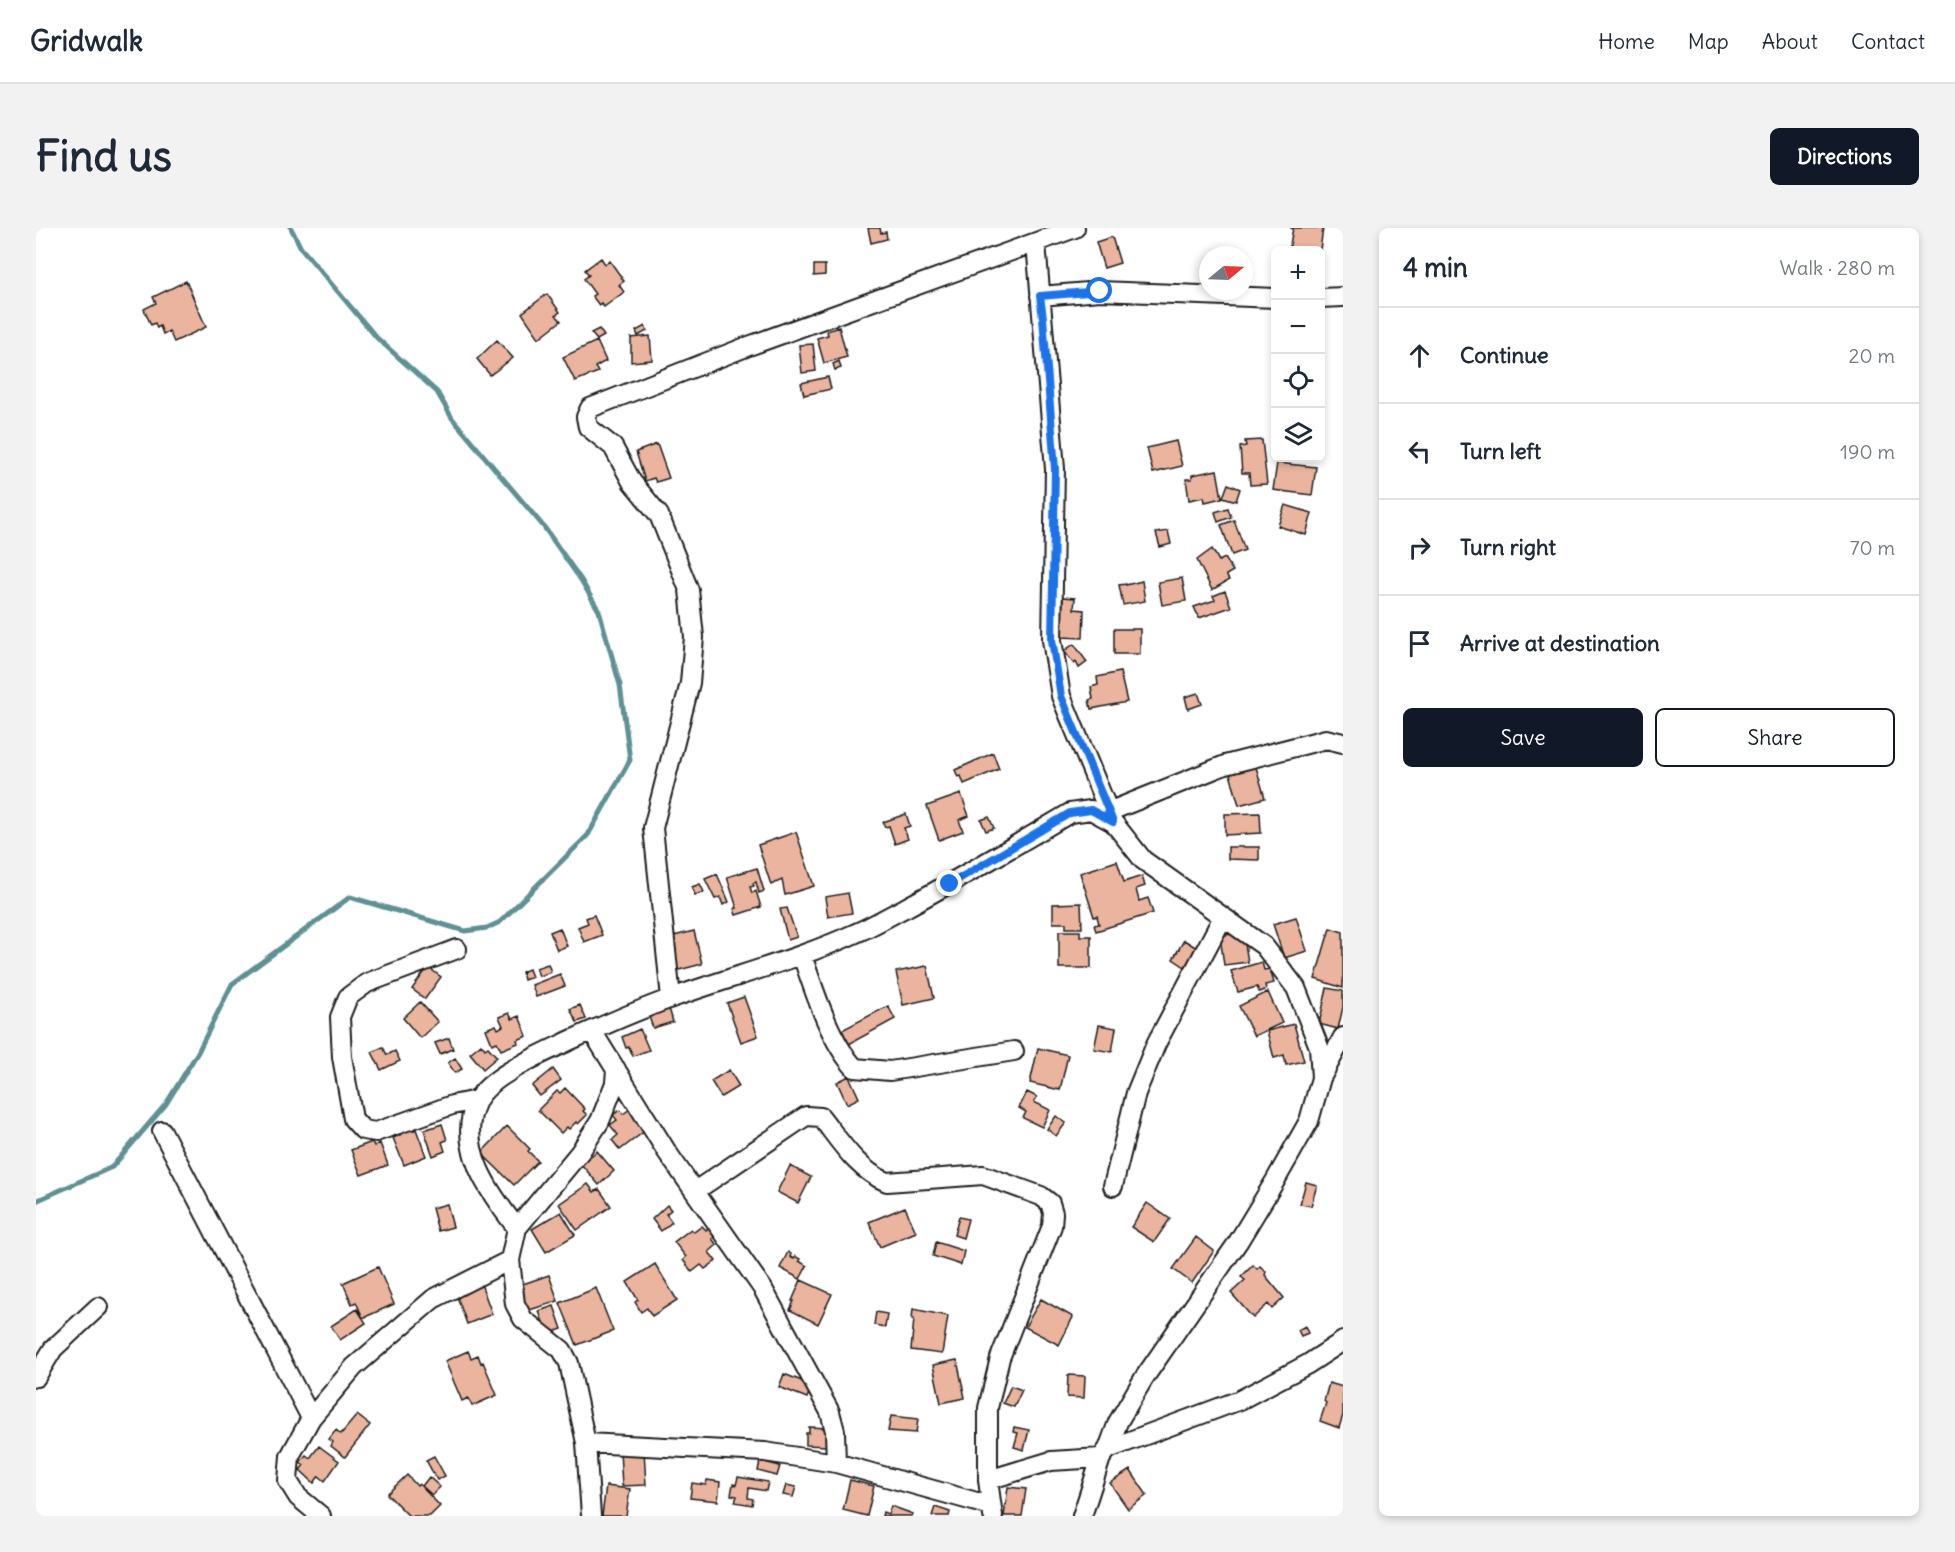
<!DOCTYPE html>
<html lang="en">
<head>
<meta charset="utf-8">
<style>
	body { margin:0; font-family:Delius,sans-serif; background:#f2f2f3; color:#1f2937 }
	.controls { position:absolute; right:18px; top:18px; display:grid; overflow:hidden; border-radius:9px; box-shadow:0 3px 9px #0003 }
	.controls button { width:54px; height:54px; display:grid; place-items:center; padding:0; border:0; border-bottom:2px solid #e0e1e3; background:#fff; color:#1f2937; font:30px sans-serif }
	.compass { position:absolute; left:1163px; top:18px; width:54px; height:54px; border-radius:50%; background:#fff; box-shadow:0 3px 9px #0003; rotate:71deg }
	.stop { position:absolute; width:18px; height:18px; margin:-14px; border:4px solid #1a73e8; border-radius:50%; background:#fff }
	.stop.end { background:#1a73e8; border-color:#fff; box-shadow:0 2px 6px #0008 }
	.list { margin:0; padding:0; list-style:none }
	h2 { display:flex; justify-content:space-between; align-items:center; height:78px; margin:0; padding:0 24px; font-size:26px }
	h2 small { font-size:20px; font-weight:400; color:#747a83 }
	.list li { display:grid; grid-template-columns:39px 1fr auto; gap:18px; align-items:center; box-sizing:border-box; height:96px; padding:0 24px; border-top:2px solid #e0e1e3 }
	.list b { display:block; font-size:22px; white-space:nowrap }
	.list em { font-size:20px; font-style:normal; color:#747a83 }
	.actions { display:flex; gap:12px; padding:18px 24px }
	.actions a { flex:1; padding:14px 0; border:2px solid #111827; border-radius:9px; text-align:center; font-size:21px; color:#111827 }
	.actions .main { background:#111827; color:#fff }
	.icon { flex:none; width:33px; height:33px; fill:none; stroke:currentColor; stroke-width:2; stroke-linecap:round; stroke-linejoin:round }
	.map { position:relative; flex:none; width:1307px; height:1288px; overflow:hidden; border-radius:9px }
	header { display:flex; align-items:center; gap:36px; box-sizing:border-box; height:84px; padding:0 30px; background:#fff; border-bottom:2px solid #e0e1e3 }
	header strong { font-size:28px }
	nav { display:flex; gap:33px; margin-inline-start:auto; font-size:21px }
	.intro { display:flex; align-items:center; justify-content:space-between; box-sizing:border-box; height:144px; padding:0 36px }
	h1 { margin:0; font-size:42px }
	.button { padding:15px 27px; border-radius:9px; background:#111827; color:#fff; font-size:21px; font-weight:700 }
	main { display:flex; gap:36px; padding:0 36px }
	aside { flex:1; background:#fff; border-radius:9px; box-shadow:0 3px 9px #0003 }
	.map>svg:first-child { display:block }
</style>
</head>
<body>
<header>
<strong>Gridwalk</strong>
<nav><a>Home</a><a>Map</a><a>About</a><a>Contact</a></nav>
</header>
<div class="intro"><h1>Find us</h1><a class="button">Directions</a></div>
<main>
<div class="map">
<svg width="1307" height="1288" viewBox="0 0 1307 1288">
	<rect width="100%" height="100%" fill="#fff"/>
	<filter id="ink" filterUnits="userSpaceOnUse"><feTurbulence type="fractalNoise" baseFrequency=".0167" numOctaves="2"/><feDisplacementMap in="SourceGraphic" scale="12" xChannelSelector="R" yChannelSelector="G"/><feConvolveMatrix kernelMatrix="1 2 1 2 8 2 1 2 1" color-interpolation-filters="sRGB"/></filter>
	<g filter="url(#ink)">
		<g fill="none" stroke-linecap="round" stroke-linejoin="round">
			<path stroke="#5f9093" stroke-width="5" d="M 0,973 L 76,939 L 130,876 L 162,824 L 196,756 L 314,669 L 429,703 L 451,700 L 464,694 L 552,607 L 594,532 L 584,457 L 563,383 L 545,352 L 508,299 L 416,190 L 401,164 L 341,110 L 265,20 L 255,0"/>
		</g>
		<path fill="#eab49e" stroke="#1c1c1c" stroke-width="1.5" d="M 832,0 L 844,0 L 845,5 L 850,4 L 851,11 L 835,15 Z
			M 1254,0 L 1287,0 L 1284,22 L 1253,22 L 1257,0 Z
			M 1076,9 L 1084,35 L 1068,40 L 1060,14 Z
			M 565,30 L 569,36 L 574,33 L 588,53 L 583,57 L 588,64 L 568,79 L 565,75 L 563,77 L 556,68 L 559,66 L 548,51 L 553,47 L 549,42 Z
			M 778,37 L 789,37 L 789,47 L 778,48 Z
			M 150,53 L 170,99 L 138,114 L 133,103 L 127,106 L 124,98 L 121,100 L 119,95 L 115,97 L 108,81 L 120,75 L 117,69 Z
			M 511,66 L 524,84 L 520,87 L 525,93 L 503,110 L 486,85 Z
			M 609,98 L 611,103 L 602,108 L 600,103 Z
			M 803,99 L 811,129 L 788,135 L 781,110 L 792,107 L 791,103 Z
			M 563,101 L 568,108 L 561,112 L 555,105 Z
			M 614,108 L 616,132 L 595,134 L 595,110 Z
			M 461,112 L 477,130 L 454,147 L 441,131 Z
			M 561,113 L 570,133 L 559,139 L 562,144 L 539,153 L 527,129 Z
			M 777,116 L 780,143 L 766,145 L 763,117 Z
			M 803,133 L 805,140 L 799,142 L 797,136 Z
			M 792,149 L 795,161 L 768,167 L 765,155 Z
			M 1226,212 L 1231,256 L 1214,257 L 1213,245 L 1206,245 L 1204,219 L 1210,218 L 1209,213 Z
			M 1140,213 L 1146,238 L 1117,245 L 1111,220 Z
			M 621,216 L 633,250 L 620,254 L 618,250 L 609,253 L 600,224 Z
			M 1241,235 L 1280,239 L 1276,267 L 1237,262 Z
			M 1181,242 L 1186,270 L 1169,274 L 1168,269 L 1153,272 L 1150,251 L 1156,251 L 1156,247 Z
			M 1192,256 L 1204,261 L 1200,273 L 1187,269 Z
			M 1249,277 L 1276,285 L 1270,307 L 1242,298 Z
			M 1192,280 L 1195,289 L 1182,294 L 1179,284 Z
			M 1198,292 L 1209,322 L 1196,327 L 1185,297 Z
			M 1132,303 L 1135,316 L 1124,319 L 1120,305 Z
			M 1176,321 L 1183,333 L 1189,330 L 1197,343 L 1190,347 L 1193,352 L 1176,362 L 1161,332 Z
			M 1146,350 L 1150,373 L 1126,377 L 1122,354 Z
			M 1106,353 L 1109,373 L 1087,377 L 1083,357 L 1090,356 L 1090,357 Z
			M 1189,363 L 1195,379 L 1163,390 L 1158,379 L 1179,372 L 1177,368 Z
			M 1027,369 L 1039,370 L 1038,381 L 1048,382 L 1047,410 L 1025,409 Z
			M 1078,401 L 1104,401 L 1104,426 L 1078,426 Z
			M 1038,416 L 1051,434 L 1043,440 L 1040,434 L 1038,436 L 1028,423 Z
			M 1084,444 L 1091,474 L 1055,481 L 1053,472 L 1057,471 L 1055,459 L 1062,457 L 1061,449 Z
			M 1162,465 L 1166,476 L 1152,481 L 1149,469 Z
			M 957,525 L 963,541 L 928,556 L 925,548 L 922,549 L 919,542 Z
			M 1220,539 L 1229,570 L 1203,577 L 1194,546 Z
			M 925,566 L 933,588 L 923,592 L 927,603 L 903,612 L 891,578 Z
			M 1224,585 L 1225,605 L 1189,607 L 1189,586 Z
			M 870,586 L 874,598 L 868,600 L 872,611 L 859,616 L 853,598 L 849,599 L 847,594 Z
			M 953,589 L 958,600 L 950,603 L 945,592 Z
			M 760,604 L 778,658 L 749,667 L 746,652 L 735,657 L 722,617 Z
			M 1192,619 L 1223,619 L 1223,632 L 1192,631 Z
			M 1081,633 L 1088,654 L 1106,648 L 1109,658 L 1100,661 L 1103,673 L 1112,670 L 1117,685 L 1060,703 L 1058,697 L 1063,696 L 1061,688 L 1058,689 L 1044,645 Z
			M 721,640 L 728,663 L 723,665 L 720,654 L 717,655 L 718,658 L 714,659 L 716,665 L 720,663 L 725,679 L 700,687 L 698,681 L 701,680 L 691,649 Z
			M 681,646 L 693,674 L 687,677 L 684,669 L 679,671 L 669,651 Z
			M 664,656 L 668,664 L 659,667 L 656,659 Z
			M 812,665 L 816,685 L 792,689 L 789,669 Z
			M 1045,675 L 1046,700 L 1030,700 L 1030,695 L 1017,695 L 1017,676 Z
			M 751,680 L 761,709 L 752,712 L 744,681 Z
			M 558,687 L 566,707 L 548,714 L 542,699 L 552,695 L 550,690 Z
			M 1260,689 L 1271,723 L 1248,730 L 1237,696 Z
			M 524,700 L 531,718 L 521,722 L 514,704 Z
			M 1294,700 L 1307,704 L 1307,760 L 1279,751 Z
			M 658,703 L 666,736 L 639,743 L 630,710 Z
			M 1023,703 L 1044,703 L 1044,708 L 1055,708 L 1055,740 L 1023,740 Z
			M 1207,704 L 1212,734 L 1188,737 L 1184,708 Z
			M 1148,712 L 1161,720 L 1149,739 L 1137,731 Z
			M 1226,734 L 1228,742 L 1234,741 L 1238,755 L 1229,757 L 1230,761 L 1223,764 L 1221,759 L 1202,764 L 1195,743 Z
			M 512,736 L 515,744 L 503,748 L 500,740 Z
			M 891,738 L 898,770 L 867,777 L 860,744 Z
			M 392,739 L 405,749 L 389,771 L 376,761 Z
			M 493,741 L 496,749 L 488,752 L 486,744 Z
			M 524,746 L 529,758 L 500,769 L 496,757 Z
			M 1291,760 L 1307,763 L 1307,779 L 1302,801 L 1283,796 Z
			M 1232,764 L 1246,795 L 1218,808 L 1203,778 Z
			M 708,769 L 722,808 L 705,814 L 691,775 Z
			M 384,774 L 402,794 L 384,810 L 367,790 Z
			M 544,777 L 550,791 L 541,794 L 534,781 Z
			M 852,778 L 859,791 L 813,816 L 806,802 Z
			M 633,780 L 637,794 L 617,800 L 612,786 Z
			M 473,785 L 476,791 L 483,788 L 491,808 L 481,812 L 482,815 L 465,822 L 461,814 L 456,816 L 450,801 L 460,797 L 462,801 L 467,798 L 463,789 Z
			M 1258,796 L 1268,833 L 1250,837 L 1248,827 L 1238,830 L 1231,803 Z
			M 1063,797 L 1080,800 L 1076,824 L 1058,821 Z
			M 604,801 L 613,822 L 597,828 L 593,819 L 590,820 L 586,809 Z
			M 413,810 L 417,821 L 404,826 L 399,815 Z
			M 445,816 L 449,821 L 452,819 L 461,829 L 447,841 L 434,825 Z
			M 347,819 L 351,827 L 359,823 L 364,833 L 345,842 L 336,824 Z
			M 1002,820 L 1032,827 L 1024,862 L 994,855 Z
			M 419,830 L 426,841 L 419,845 L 412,835 Z
			M 517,841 L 525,852 L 504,868 L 496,858 Z
			M 693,842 L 703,858 L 685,869 L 675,853 Z
			M 813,848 L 823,870 L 811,876 L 801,854 Z
			M 529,860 L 549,881 L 547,883 L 551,887 L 542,896 L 540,894 L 533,901 L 531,899 L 525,905 L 502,882 L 521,863 L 524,865 Z
			M 991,864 L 1001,869 L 998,874 L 1014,882 L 1006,899 L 987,890 L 990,884 L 983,880 Z
			M 594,881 L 610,902 L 584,922 L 576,912 L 582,907 L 574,897 L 581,892 L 577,887 L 584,882 L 587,886 Z
			M 1020,888 L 1030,895 L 1020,908 L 1011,901 Z
			M 406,896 L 411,912 L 406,914 L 409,923 L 397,928 L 388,902 Z
			M 374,897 L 376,903 L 380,901 L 390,928 L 368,937 L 357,910 L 364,907 L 362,902 Z
			M 471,898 L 494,921 L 492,923 L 502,933 L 478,957 L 445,925 Z
			M 336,914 L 338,918 L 344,915 L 352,937 L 325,947 L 315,922 Z
			M 561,923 L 578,943 L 563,957 L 545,936 Z
			M 754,938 L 775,949 L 762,975 L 741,964 Z
			M 1270,954 L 1281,957 L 1275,978 L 1264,976 Z
			M 552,956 L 558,964 L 563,961 L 575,978 L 541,1002 L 523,976 Z
			M 1111,975 L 1134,991 L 1118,1014 L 1095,999 Z
			M 411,976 L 417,999 L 402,1003 L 396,980 Z
			M 631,977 L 635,982 L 630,986 L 636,994 L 625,1003 L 616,991 Z
			M 869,979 L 880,1004 L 844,1019 L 833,994 Z
			M 525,984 L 539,1007 L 510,1024 L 496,1001 Z
			M 923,989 L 932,991 L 927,1010 L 918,1007 Z
			M 666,998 L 670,1002 L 673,999 L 680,1008 L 676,1011 L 681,1017 L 673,1024 L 680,1033 L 669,1041 L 665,1037 L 656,1044 L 647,1032 L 650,1029 L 638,1014 L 655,1001 L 658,1004 Z
			M 1160,1009 L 1178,1023 L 1156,1055 L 1137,1041 Z
			M 900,1014 L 928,1023 L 925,1037 L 897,1028 Z
			M 752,1024 L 755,1026 L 754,1029 L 758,1031 L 759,1028 L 764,1031 L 763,1033 L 771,1038 L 764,1051 L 744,1040 Z
			M 619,1036 L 641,1072 L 616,1088 L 611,1080 L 605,1084 L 599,1074 L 602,1072 L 591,1054 Z
			M 1217,1037 L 1221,1041 L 1224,1038 L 1230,1044 L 1229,1047 L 1248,1070 L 1236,1081 L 1232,1076 L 1217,1090 L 1195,1065 L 1209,1052 L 1205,1049 Z
			M 342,1039 L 358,1076 L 327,1090 L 320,1074 L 316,1076 L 307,1055 Z
			M 513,1047 L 522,1073 L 487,1084 L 480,1062 L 488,1060 L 487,1056 Z
			M 765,1052 L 796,1066 L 782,1096 L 754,1082 L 758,1073 L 756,1073 Z
			M 444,1053 L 456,1086 L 431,1096 L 419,1063 Z
			M 560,1060 L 577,1103 L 541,1117 L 524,1075 Z
			M 1005,1071 L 1037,1089 L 1023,1117 L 989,1099 Z
			M 518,1078 L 526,1101 L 511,1106 L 503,1083 Z
			M 321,1081 L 330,1095 L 304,1112 L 295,1098 Z
			M 877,1081 L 912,1088 L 906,1126 L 875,1122 L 878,1091 L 876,1091 Z
			M 840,1084 L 851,1086 L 849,1099 L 838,1097 Z
			M 1269,1098 L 1272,1105 L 1265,1108 L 1262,1102 Z
			M 432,1123 L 435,1130 L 442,1127 L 445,1135 L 447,1134 L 461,1167 L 436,1178 L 432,1170 L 426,1173 L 409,1133 Z
			M 921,1132 L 929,1170 L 905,1175 L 897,1137 Z
			M 748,1146 L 776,1157 L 771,1170 L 743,1159 Z
			M 1032,1147 L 1049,1148 L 1048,1170 L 1031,1169 Z
			M 1293,1155 L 1307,1159 L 1307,1187 L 1303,1200 L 1284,1193 L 1290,1175 L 1288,1173 Z
			M 975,1158 L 986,1162 L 978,1179 L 967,1175 Z
			M 321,1187 L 334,1197 L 309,1229 L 295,1218 L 297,1214 L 293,1211 L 300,1202 L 305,1206 Z
			M 855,1188 L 882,1191 L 880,1205 L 852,1203 Z
			M 773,1199 L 792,1200 L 791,1218 L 770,1217 L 770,1205 L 773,1205 Z
			M 978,1199 L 993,1202 L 988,1222 L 978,1219 L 982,1205 L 977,1204 Z
			M 283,1218 L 303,1233 L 289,1253 L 283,1248 L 278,1255 L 264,1242 L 268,1237 L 264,1234 L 270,1227 L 274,1230 Z
			M 608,1222 L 610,1257 L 586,1258 L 584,1223 Z
			M 398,1228 L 409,1248 L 401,1252 L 390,1232 Z
			M 724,1233 L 744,1238 L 741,1248 L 722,1243 Z
			M 1094,1242 L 1111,1267 L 1092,1281 L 1074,1255 Z
			M 371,1247 L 381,1258 L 383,1256 L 404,1278 L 394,1288 L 373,1288 L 351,1266 Z
			M 393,1249 L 404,1259 L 396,1267 L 386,1258 Z
			M 702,1249 L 732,1254 L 730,1263 L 713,1260 L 712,1270 L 717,1271 L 716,1277 L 699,1274 L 701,1268 L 695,1267 L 697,1256 L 700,1257 Z
			M 671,1252 L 684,1254 L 682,1273 L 654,1270 L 656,1255 L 670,1257 Z
			M 814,1252 L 838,1258 L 831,1288 L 807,1282 Z
			M 750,1257 L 760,1259 L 757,1269 L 747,1267 Z
			M 570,1258 L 594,1261 L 590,1288 L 566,1288 Z
			M 972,1259 L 990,1261 L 986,1288 L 968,1288 Z
			M 855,1278 L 877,1286 L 876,1288 L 846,1288 L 847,1284 L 852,1286 Z
			M 899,1279 L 914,1284 L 913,1288 L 896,1288 Z"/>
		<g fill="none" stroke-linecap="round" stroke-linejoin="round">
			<defs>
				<path id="minor" d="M 1000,15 L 1019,241 L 1016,412 L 1025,468 L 1077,594 L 1107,632 L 1228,718 L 1260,760 L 1283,819 L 1285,850 L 1273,893 L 1239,953 L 1202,1014 L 1108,1150 L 1082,1194 L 1072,1221
					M 1004,68 L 1064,63 L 1240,70
					M 1284,70 L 1307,69
					M 1072,584 L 1189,537 L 1290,511 L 1307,515
					M 421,721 L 331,755 L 312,769 L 304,789 L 306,829 L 317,891 L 327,902 L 340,904 L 416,877 L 441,872
					M 766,727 C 778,762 794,814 819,840 L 854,843 L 978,823
					M 635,770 L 617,600 L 654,455 L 658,409 L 653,362 L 623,287 L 596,254 L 577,219 L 552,199 L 550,189 L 554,180 L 710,119 L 1039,0
					M 556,803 L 631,924 L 727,1061 L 794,1184 L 799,1203 L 800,1235
					M 1285,850 L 1307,809
					M 126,903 L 275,1190
					M 1077,958 L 1100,865 L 1120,816 L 1187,689
					M 659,963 L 770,888 L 785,889 C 804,913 821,942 851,954 L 947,947 L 1005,968 L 1014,975 L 1017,985 L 1016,998 L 964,1130 L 952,1180 L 952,1252 L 957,1288
					M 481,1000 C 454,966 419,918 441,873 C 453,848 510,824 535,812 C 568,797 602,782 636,770 C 697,748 761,732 820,705 C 837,698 853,688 869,680 C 925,650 980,617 1034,585 L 1055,582 L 1077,594
					M 474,1032 L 479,1076 L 487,1091 L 526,1122 L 533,1135 L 550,1215 L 555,1288
					M 0,1149 L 17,1121 L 62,1079
					M 550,1215 L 729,1224 L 800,1235 L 955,1278
					M 952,1252 L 1015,1233 L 1065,1230
					M 285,1288 L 262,1269 L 252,1253 L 254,1228 L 275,1190 L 318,1139 L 397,1071 L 474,1032 L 481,1000 L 544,924 L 564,893 L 579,855 L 580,841
					M 1046,1288 L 1065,1230 L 1072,1221 L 1204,1172 L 1272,1136 L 1307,1113"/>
			</defs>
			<use href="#minor" stroke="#1c1c1c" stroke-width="22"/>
			<use href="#minor" stroke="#fff" stroke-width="18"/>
		</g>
	</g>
	<g fill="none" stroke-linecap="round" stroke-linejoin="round" filter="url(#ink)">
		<path stroke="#1a73e8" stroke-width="8" d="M 914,656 L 1034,585 L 1055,582 L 1077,594 L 1025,468 L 1016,412 L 1019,241 L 1007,90 L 1004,68 L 1064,63"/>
	</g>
</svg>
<div class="controls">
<button>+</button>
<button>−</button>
<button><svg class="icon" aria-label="locate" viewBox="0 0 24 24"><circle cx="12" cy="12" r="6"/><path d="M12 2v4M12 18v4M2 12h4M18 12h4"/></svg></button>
<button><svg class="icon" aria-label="layers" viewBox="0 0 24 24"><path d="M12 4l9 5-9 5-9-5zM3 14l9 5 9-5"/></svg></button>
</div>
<svg class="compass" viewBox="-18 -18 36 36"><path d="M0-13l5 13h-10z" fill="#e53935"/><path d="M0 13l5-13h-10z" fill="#747a83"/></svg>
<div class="stop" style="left:1064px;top:63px"></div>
<div class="stop end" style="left:914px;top:656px"></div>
</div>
<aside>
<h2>4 min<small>Walk · 280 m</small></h2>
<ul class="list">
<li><svg class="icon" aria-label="ahead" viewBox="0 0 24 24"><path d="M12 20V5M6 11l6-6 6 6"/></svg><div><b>Continue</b></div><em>20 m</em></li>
<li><svg class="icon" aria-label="left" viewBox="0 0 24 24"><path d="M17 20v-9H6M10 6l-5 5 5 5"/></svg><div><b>Turn left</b></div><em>190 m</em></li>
<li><svg class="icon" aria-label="right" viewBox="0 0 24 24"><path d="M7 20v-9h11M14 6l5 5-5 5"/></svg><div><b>Turn right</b></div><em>70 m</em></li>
<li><svg class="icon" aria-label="arrive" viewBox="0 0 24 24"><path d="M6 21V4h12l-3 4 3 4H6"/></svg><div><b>Arrive at destination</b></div></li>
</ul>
<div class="actions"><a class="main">Save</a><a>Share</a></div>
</aside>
</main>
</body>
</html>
